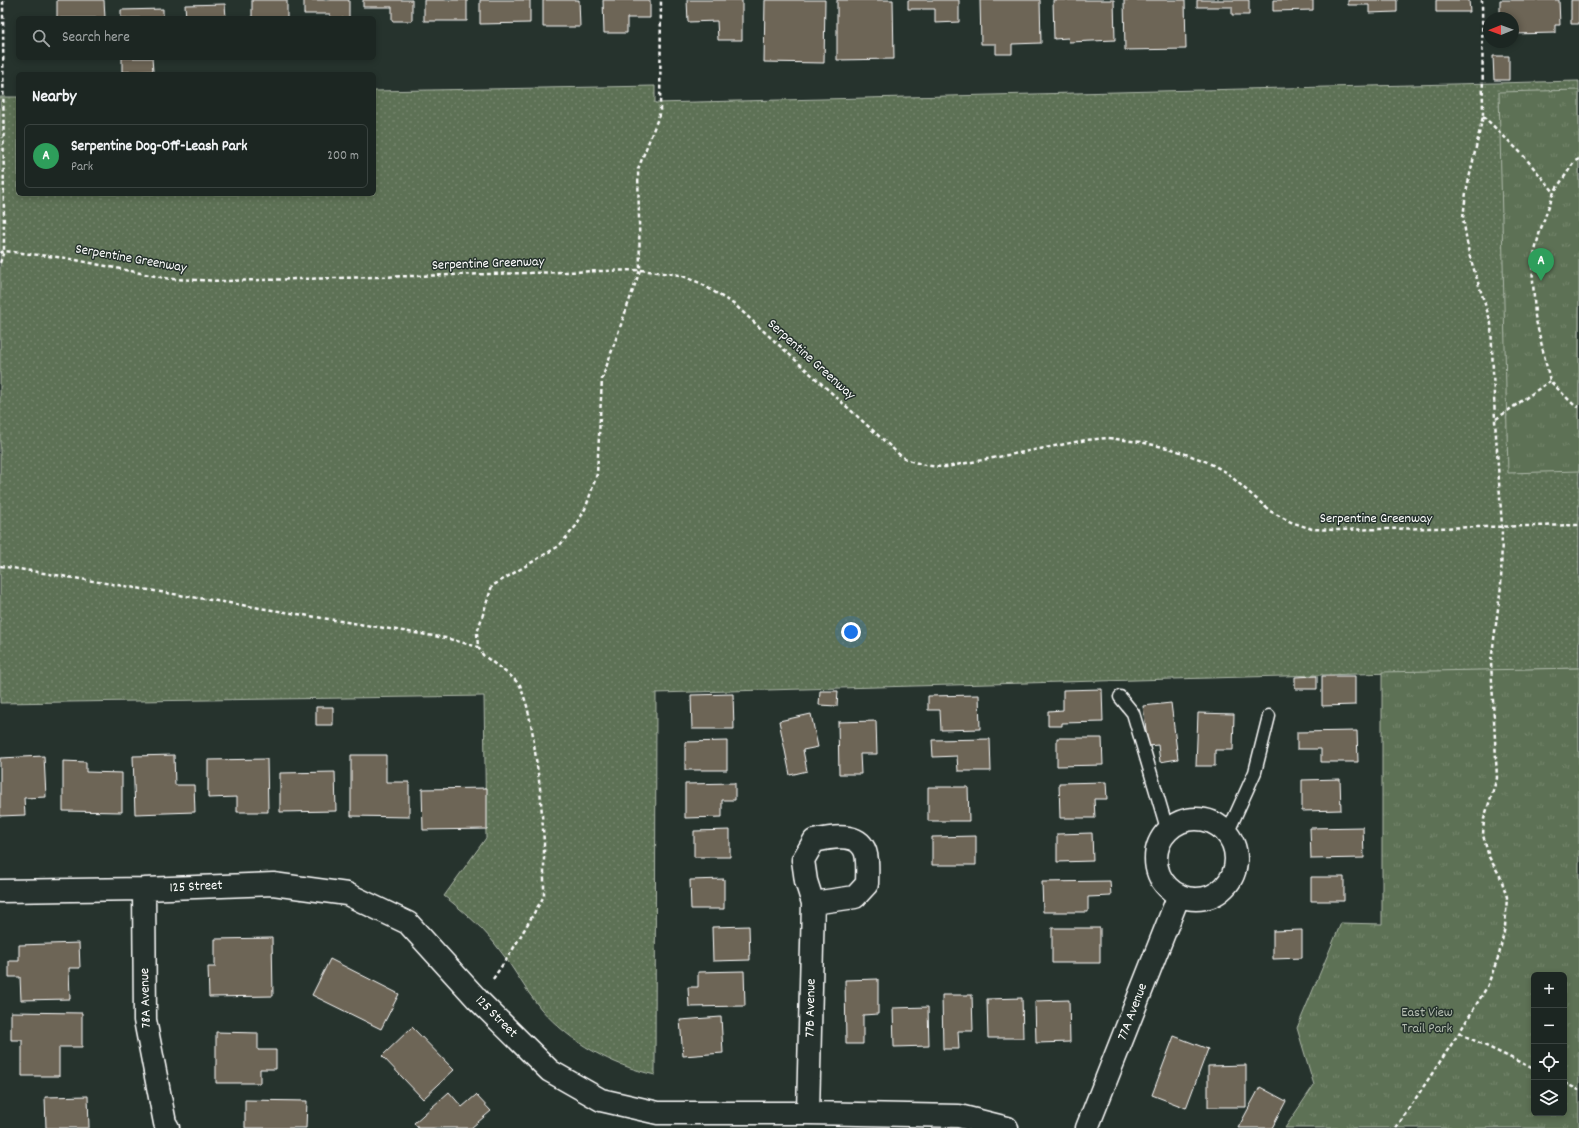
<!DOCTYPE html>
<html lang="en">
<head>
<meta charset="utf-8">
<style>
	body { margin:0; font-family:Dekko,sans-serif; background:#252e2a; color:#f1f3f6 }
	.controls { position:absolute; right:12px; bottom:12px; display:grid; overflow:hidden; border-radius:6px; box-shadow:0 2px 6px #0003 }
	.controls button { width:36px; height:36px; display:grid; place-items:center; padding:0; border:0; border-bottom:1px solid #3a4340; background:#1c2622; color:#f1f3f6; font:20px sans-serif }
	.compass { position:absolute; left:1483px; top:12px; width:36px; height:36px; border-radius:50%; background:#1c2622; box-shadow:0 2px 6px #0003; rotate:269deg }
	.you { position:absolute; left:851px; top:632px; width:14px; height:14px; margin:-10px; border:3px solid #fff; border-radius:50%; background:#1a73e8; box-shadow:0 0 0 6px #1a73e833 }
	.badge { display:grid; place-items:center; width:26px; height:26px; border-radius:50%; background:#b45309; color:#fff; font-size:13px; font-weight:700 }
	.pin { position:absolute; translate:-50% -33px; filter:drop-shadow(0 1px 2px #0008) }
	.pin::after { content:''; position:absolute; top:21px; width:14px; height:12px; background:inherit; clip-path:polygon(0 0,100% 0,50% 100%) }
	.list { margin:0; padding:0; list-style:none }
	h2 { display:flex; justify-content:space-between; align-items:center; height:52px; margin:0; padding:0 16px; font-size:17px }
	h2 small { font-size:13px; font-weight:400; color:#a0a5a5 }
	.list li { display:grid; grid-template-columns:26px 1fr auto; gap:12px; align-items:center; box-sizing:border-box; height:64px; margin:0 8px 8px; padding:0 8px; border:1px solid #3a4340; border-radius:6px }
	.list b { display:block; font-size:15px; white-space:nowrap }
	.list p { margin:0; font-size:13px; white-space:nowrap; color:#a0a5a5 }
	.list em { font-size:13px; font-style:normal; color:#a0a5a5 }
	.icon { flex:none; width:22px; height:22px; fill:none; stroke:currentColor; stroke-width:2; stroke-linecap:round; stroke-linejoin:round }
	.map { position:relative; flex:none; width:1579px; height:1128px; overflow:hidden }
	.search { position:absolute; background:#1c2622; box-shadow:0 2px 6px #0003; left:16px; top:16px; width:360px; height:44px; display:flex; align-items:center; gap:10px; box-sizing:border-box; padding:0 14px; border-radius:6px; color:#a0a5a5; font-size:15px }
	.panel { position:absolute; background:#1c2622; box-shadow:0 2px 6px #0003; left:16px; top:72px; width:360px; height:124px; border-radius:6px }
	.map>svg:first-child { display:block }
</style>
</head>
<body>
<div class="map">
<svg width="1579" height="1128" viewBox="0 0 1579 1128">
	<defs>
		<pattern id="grass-dots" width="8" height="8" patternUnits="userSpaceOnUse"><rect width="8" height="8" fill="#5d7154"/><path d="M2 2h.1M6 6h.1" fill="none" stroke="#75866e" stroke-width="1.8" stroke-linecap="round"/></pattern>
		<pattern id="park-tufts" width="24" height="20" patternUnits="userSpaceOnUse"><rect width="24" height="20" fill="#5d7154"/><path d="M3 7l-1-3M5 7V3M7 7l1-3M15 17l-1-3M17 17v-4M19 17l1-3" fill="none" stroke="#75866e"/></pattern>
	</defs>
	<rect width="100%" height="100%" fill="#26332d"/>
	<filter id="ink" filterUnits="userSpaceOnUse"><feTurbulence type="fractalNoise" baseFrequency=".025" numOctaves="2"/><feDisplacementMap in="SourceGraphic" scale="8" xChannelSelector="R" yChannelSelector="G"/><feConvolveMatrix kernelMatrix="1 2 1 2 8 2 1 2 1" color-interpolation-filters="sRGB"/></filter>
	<g filter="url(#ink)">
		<path fill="url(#grass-dots)" stroke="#aeb8aa" d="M 1579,81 L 1579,668 L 656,693 L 655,1075 C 611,1065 571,1043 541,1009 C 524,989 512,964 495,944 C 481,926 462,910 444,896 L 486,838 L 484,696 L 0,703 L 0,97 L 18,97 L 18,194 L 374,194 L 374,91 L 655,86 L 655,103 Z"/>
		<path fill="url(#park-tufts)" stroke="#aeb8aa" fill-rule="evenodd" d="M 1579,90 L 1579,471 L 1508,473 L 1499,92 Z
			M 1579,668 L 1579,1128 L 1285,1128 L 1314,1085 L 1297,1028 L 1341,923 L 1382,924 L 1382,672 ZM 1534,975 L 1564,975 L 1564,1113 L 1534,1113 Z"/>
		<path fill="#6d6556" stroke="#fff" d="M 57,0 L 104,0 L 105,18 L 57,18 Z
			M 252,0 L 287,0 L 287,18 L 252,18 Z
			M 304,0 L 349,0 L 349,18 L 330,18 L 330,14 L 304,14 Z
			M 363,0 L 412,0 L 412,21 L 392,21 L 392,7 L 363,7 Z
			M 424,0 L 467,0 L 467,21 L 424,21 Z
			M 480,0 L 530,0 L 530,23 L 480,24 Z
			M 543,0 L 579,0 L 580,27 L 543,27 Z
			M 603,0 L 650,0 L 650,18 L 627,18 L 627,33 L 604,33 Z
			M 687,0 L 742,0 L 742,40 L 718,40 L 717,21 L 688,22 Z
			M 765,0 L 825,0 L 824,63 L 764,62 Z
			M 837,0 L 893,0 L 894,59 L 837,60 Z
			M 908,0 L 959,0 L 959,22 L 935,23 L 935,9 L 908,9 Z
			M 980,0 L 1040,0 L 1041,43 L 1012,44 L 1012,54 L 996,54 L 996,44 L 981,44 Z
			M 1053,0 L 1114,0 L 1115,40 L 1069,42 L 1068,38 L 1054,39 Z
			M 1124,0 L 1185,0 L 1186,49 L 1125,50 Z
			M 1197,0 L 1249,0 L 1249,15 L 1232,15 L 1232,7 L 1197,7 Z
			M 1273,0 L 1313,0 L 1313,10 L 1273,11 Z
			M 1348,0 L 1397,0 L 1397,12 L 1369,13 L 1369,5 L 1348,5 Z
			M 1436,0 L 1469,0 L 1470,12 L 1436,12 Z
			M 1500,0 L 1559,0 L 1560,25 L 1555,25 L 1555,33 L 1513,34 L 1513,18 L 1500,18 Z
			M 1571,0 L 1579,0 L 1579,24 L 1571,24 Z
			M 225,4 L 226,18 L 186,18 L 185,5 Z
			M 163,9 L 163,18 L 121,18 L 121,10 Z
			M 1493,56 L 1509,56 L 1509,80 L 1494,80 Z
			M 122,58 L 152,58 L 153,71 L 122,72 Z
			M 1317,676 L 1317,689 L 1295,689 L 1295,677 Z
			M 1322,676 L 1355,676 L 1355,705 L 1322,706 Z
			M 1102,689 L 1103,722 L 1062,723 L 1062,726 L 1048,726 L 1048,711 L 1063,710 L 1063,690 Z
			M 820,691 L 838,691 L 837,706 L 819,705 Z
			M 733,694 L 734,729 L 692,729 L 691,695 Z
			M 979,695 L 980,729 L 941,730 L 940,710 L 928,710 L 928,696 Z
			M 1171,703 L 1178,759 L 1160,762 L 1158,745 L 1148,746 L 1143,706 Z
			M 316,707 L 333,707 L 333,725 L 316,725 Z
			M 1198,713 L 1234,714 L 1233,750 L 1215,750 L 1215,766 L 1196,766 Z
			M 811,714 L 818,747 L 803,750 L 807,771 L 790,775 L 779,721 Z
			M 876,721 L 877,754 L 860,754 L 861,774 L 839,774 L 838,722 Z
			M 1357,731 L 1358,762 L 1321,762 L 1321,749 L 1297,749 L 1297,732 Z
			M 1057,738 L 1102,738 L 1103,765 L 1057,766 Z
			M 990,739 L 991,771 L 958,771 L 957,756 L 933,757 L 932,740 Z
			M 727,741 L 727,770 L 685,770 L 685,742 Z
			M 174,755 L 175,785 L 194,785 L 195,812 L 135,814 L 133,756 Z
			M 351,755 L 386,755 L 386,782 L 409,782 L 409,817 L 351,816 Z
			M 44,756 L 46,797 L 24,798 L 25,815 L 0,816 L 0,758 Z
			M 267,759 L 268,812 L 237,812 L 237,797 L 208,798 L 208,760 Z
			M 63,761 L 86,762 L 86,772 L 122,773 L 122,812 L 63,811 Z
			M 335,772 L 336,811 L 280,812 L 280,773 Z
			M 1340,779 L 1341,810 L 1302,811 L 1302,780 Z
			M 1106,782 L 1107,799 L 1094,799 L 1095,818 L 1060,818 L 1059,783 Z
			M 735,783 L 735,800 L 722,800 L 722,817 L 685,818 L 685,784 Z
			M 928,787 L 968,787 L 969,821 L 928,821 Z
			M 487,788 L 487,829 L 423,830 L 422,789 Z
			M 1363,827 L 1364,858 L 1311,859 L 1310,828 Z
			M 730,830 L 730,857 L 694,857 L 694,831 Z
			M 1092,833 L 1093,861 L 1057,862 L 1057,834 Z
			M 976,836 L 976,865 L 932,865 L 932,837 Z
			M 1311,877 L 1344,877 L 1344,901 L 1311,901 Z
			M 724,879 L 724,909 L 691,909 L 690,880 Z
			M 1110,881 L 1111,896 L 1088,897 L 1088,912 L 1043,912 L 1042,882 Z
			M 749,926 L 750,960 L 713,961 L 712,927 Z
			M 1052,928 L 1100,928 L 1100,963 L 1052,963 Z
			M 1302,930 L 1302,958 L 1273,959 L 1273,931 Z
			M 272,938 L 273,996 L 209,997 L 208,967 L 215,967 L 215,939 Z
			M 79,943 L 80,968 L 69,968 L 70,999 L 21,1000 L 20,977 L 9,977 L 9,961 L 19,961 L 19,945 Z
			M 330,959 L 399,994 L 381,1029 L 312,995 Z
			M 744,971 L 745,1006 L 689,1007 L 688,987 L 698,987 L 698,972 Z
			M 878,979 L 878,1014 L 863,1015 L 863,1044 L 846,1044 L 845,980 Z
			M 942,995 L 972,995 L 973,1031 L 958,1031 L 959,1049 L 943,1049 Z
			M 1022,998 L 1023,1038 L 988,1038 L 987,999 Z
			M 1069,1000 L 1070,1042 L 1036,1043 L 1035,1001 Z
			M 928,1007 L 929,1046 L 894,1047 L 893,1008 Z
			M 11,1012 L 82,1013 L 82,1047 L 59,1047 L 59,1076 L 22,1076 L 22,1040 L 11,1040 Z
			M 721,1017 L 723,1053 L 683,1056 L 680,1020 Z
			M 412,1027 L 454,1070 L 423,1099 L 382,1056 Z
			M 216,1032 L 258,1033 L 258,1050 L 276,1050 L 276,1069 L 260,1069 L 260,1083 L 216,1083 Z
			M 1174,1036 L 1208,1049 L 1186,1108 L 1152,1095 Z
			M 1246,1065 L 1246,1107 L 1208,1107 L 1208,1066 Z
			M 1260,1087 L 1286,1101 L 1272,1128 L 1238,1128 Z
			M 449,1092 L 462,1107 L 476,1095 L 491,1111 L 471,1128 L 418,1128 L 414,1123 Z
			M 88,1096 L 89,1128 L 46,1128 L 45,1097 Z
			M 245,1100 L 307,1101 L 306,1128 L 245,1128 Z"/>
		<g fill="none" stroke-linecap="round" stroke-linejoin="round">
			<defs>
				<path id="lane" d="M 1120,697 L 1133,713 L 1168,832
					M 1227,834 L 1255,772 L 1269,716"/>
				<path id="street" d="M1156 859a40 40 0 1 1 80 0a40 40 0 1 1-80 0Z
					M 144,889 L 145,1020 L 165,1123 L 168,1128
					M 0,891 L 144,889 L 273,884 L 347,894 L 408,923 L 478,1000 L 550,1071 L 601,1100 L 658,1113 L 808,1113 L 959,1116 L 1007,1128
					M 808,1113 L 813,903 L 806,881 L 803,860 L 814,841 C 827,838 854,832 863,847 C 869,855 867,875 867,884 L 855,897 L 813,903
					M 1087,1128 L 1179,895"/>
			</defs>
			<use href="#lane" stroke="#fff" stroke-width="15"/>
			<use href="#street" stroke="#fff" stroke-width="25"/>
			<path stroke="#fff" stroke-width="2.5" stroke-dasharray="4 3" stroke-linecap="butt" d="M 1483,116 L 1522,154 L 1554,192
				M 1579,159 L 1575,161 L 1554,192 L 1540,231 L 1532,263 L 1535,316 L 1550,381 L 1574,405 L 1579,407
				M 0,253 L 4,251 L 66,258 L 170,279 L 224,281 L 640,270 L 680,275 L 700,283 L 735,305 L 902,457 C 917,464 930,467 946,467 L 1086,440 L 1108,438 L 1140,442 L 1172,449 L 1205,461 L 1226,472 L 1270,511 L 1291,522 L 1312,529 L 1335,530 L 1579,525
				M 0,263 L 4,251 L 3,1
				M 1496,419 L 1550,381
				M 0,566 L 446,638 L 478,647
				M 493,979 L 513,949 L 544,896 L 544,842 L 540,788 L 532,729 L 527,706 L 520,685 L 512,677 L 483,655 L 478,647 L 477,633 L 492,586 L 559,546 L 576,526 L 586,507 L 597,474 L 602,379 L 640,270 L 638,169 L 660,113 L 661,0
				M 1459,1033 L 1534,1069
				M 1564,1083 L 1579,1090
				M 1396,1128 L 1459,1033 L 1487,987 L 1499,955 L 1505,927 L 1507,897 L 1500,876 L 1489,857 L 1483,835 L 1484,819 L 1497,778 L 1491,662 L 1501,586 L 1502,527 L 1495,420 L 1491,323 L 1469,254 L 1463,218 L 1466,192 L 1483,116 L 1482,0"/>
			<use href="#lane" stroke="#26332d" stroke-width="12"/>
			<use href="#street" stroke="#26332d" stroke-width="22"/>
		</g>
	</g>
	<g text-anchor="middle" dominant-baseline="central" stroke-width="3" stroke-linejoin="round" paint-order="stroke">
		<g font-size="14" fill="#fff" stroke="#26332d">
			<text transform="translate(131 259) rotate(10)">Serpentine Greenway</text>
			<text transform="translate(488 264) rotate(-2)">Serpentine Greenway</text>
			<text transform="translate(811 360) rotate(42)">Serpentine Greenway</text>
			<text x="1376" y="519">Serpentine Greenway</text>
			<text transform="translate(196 887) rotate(-3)">125 Street</text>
			<text transform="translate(146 998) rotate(-92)">78A Avenue</text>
			<text transform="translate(811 1008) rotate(-89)">77B Avenue</text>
			<text transform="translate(1133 1012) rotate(-69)">77A Avenue</text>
			<text transform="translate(496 1017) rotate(45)">125 Street</text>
		</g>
		<g font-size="14" fill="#b6bfb2" stroke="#26332d">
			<text x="1427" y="1013">East View<tspan x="1427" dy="16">Trail Park</tspan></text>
		</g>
	</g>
</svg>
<div class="controls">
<button>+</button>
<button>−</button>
<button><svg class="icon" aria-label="locate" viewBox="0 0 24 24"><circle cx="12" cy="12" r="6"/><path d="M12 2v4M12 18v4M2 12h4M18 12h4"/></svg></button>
<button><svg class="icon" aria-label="layers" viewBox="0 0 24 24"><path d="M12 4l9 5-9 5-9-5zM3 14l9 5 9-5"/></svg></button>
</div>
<svg class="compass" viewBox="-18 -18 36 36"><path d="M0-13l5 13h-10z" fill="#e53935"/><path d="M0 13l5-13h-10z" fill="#a0a5a5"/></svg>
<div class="you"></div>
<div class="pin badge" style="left:1541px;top:281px;background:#2e9e5b">A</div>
<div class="search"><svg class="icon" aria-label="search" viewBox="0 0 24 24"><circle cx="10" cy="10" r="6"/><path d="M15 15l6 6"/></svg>Search here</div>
<section class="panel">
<h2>Nearby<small></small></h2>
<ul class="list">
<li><span class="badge" style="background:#2e9e5b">A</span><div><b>Serpentine Dog-Off-Leash Park</b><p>Park</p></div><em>200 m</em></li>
</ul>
</section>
</div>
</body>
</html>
